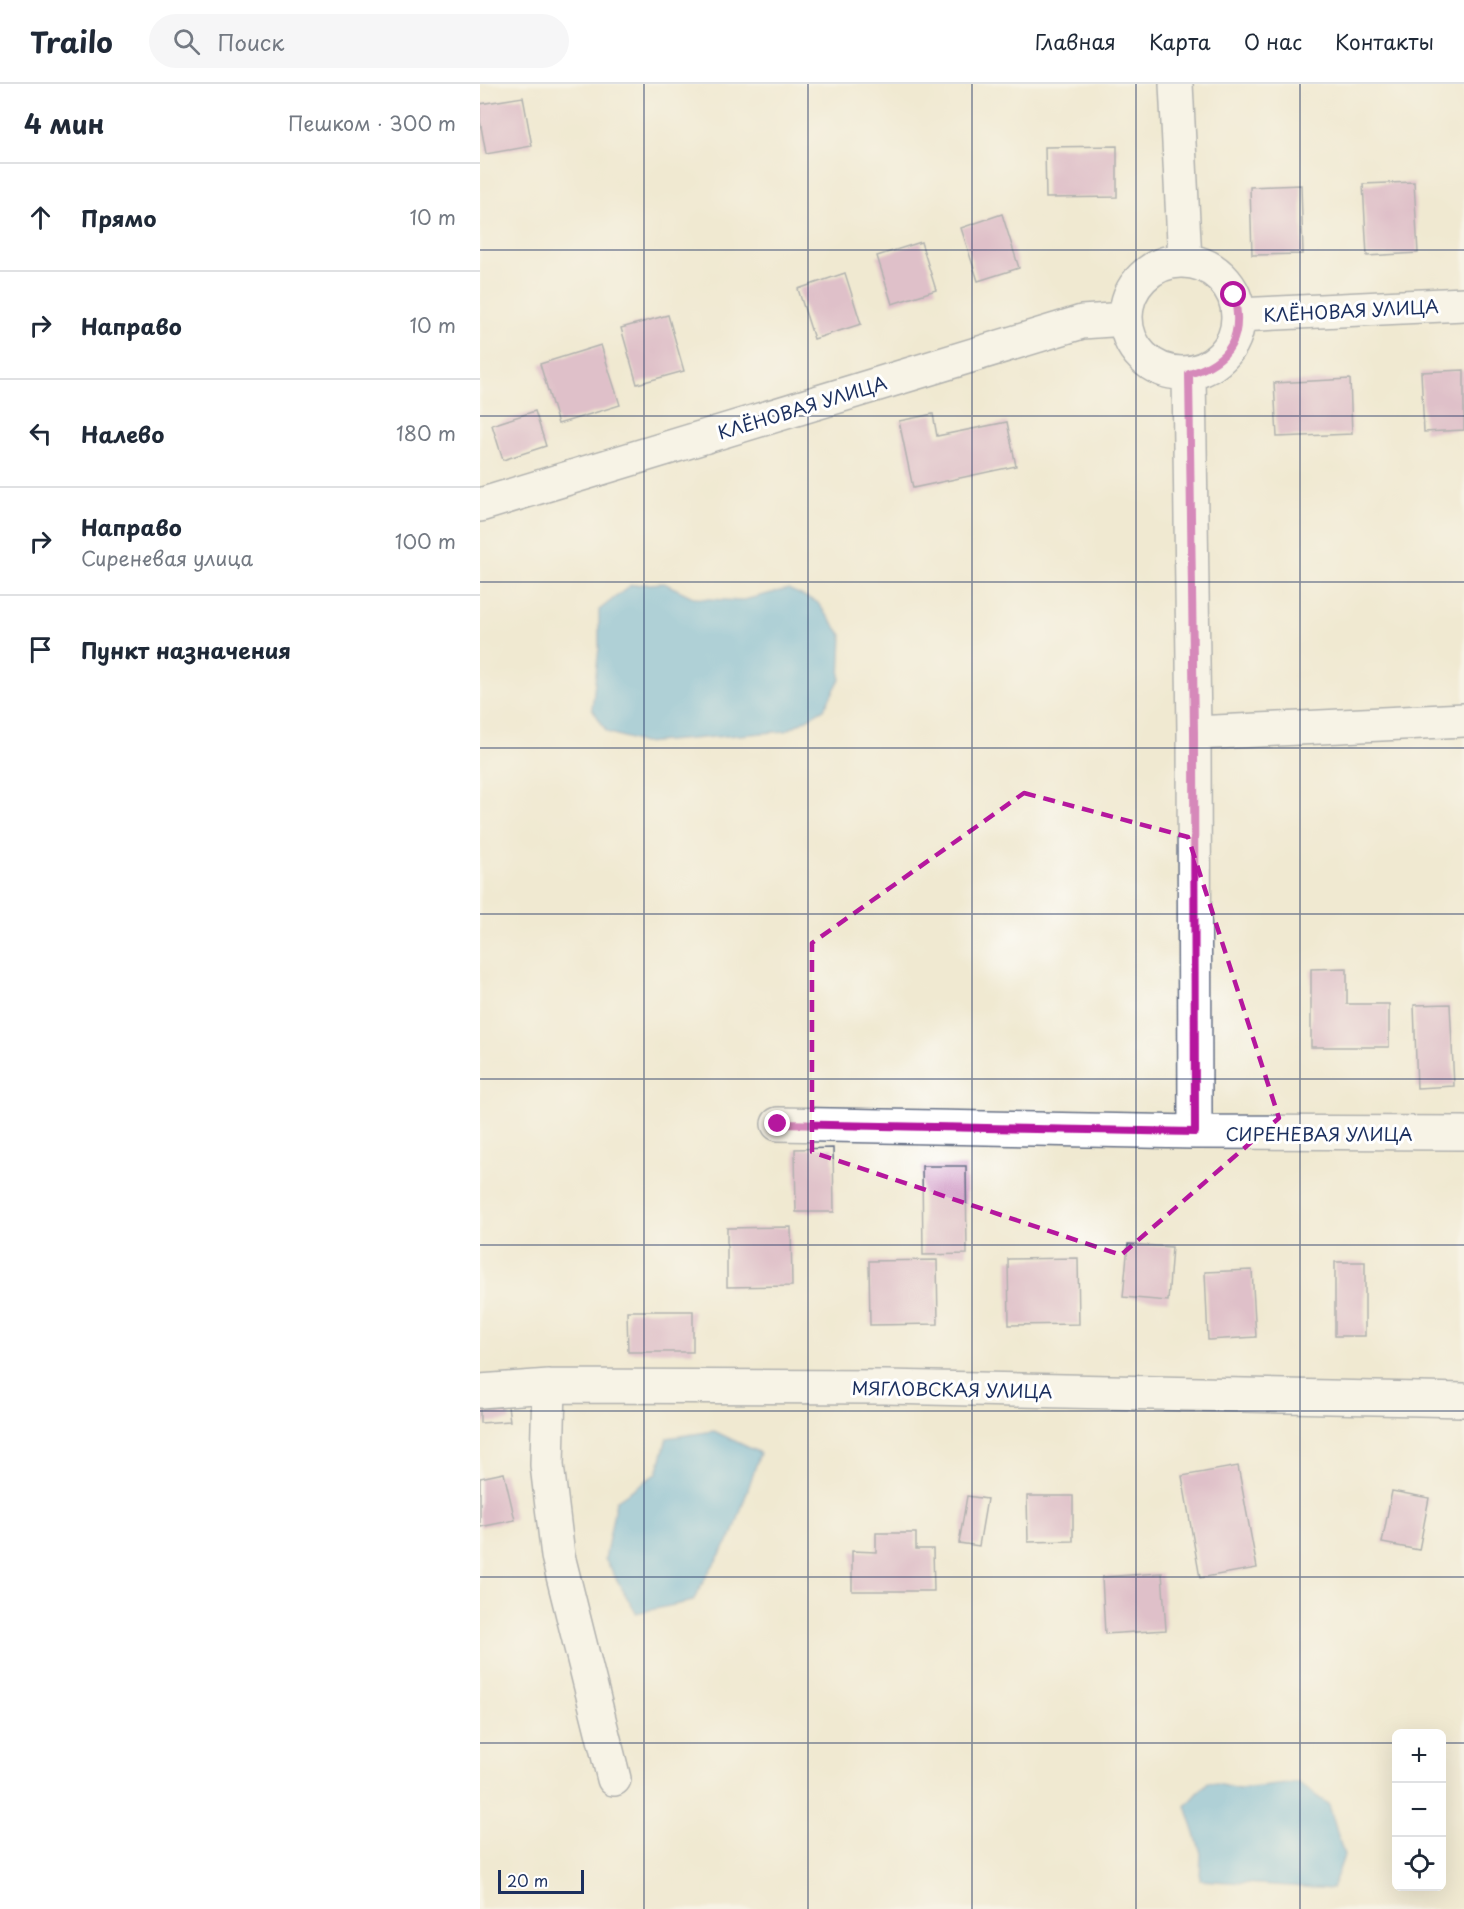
<!DOCTYPE html>
<html lang="ru">
<head>
<meta charset="utf-8">
<style>
	body { margin:0; font-family:"Playpen Sans",sans-serif; background:#f6f6f7; color:#1f2937 }
	.controls { position:absolute; right:18px; bottom:18px; display:grid; overflow:hidden; border-radius:9px; box-shadow:0 6px 24px #0002 }
	.controls button { width:54px; height:54px; display:grid; place-items:center; padding:0; border:0; border-bottom:2px solid #e0e1e3; background:#fff; color:#1f2937; font:30px sans-serif }
	.scale { position:absolute; left:18px; bottom:15px; width:86px; box-sizing:border-box; padding-left:6px; border:3px solid #1b2f5e; border-top:0; font-size:16px; line-height:21px; white-space:nowrap; color:#1b2f5e; -webkit-text-stroke:4px #fff; paint-order:stroke }
	.stop { position:absolute; width:18px; height:18px; margin:-14px; border:4px solid #b5179e; border-radius:50%; background:#fff }
	.stop.end { background:#b5179e; border-color:#fff; box-shadow:0 2px 6px #0008 }
	.list { margin:0; padding:0; list-style:none }
	h2 { display:flex; justify-content:space-between; align-items:center; height:78px; margin:0; padding:0 24px; font-size:26px }
	h2 small { font-size:20px; font-weight:400; color:#747a83 }
	.list li { display:grid; grid-template-columns:39px 1fr auto; gap:18px; align-items:center; box-sizing:border-box; height:108px; padding:0 24px; border-top:2px solid #e0e1e3 }
	.list b { display:block; font-size:22px; white-space:nowrap }
	.list p { margin:0; font-size:20px; white-space:nowrap; color:#747a83 }
	.list em { font-size:20px; font-style:normal; color:#747a83 }
	.icon { flex:none; width:33px; height:33px; fill:none; stroke:currentColor; stroke-width:2; stroke-linecap:round; stroke-linejoin:round }
	.map { position:relative; flex:none; width:984px; height:1825px; overflow:hidden }
	header { display:flex; align-items:center; gap:36px; box-sizing:border-box; height:84px; padding:0 30px; background:#fff; border-bottom:2px solid #e0e1e3 }
	header strong { font-size:28px }
	nav { display:flex; gap:33px; margin-inline-start:auto; font-size:21px }
	.search { width:420px; height:54px; background:#f6f6f7; display:flex; align-items:center; gap:15px; box-sizing:border-box; padding:0 21px; border-radius:33px; color:#747a83; font-size:22px }
	main { display:flex }
	aside { flex:1; background:#fff }
	.map>svg:first-child { display:block }
</style>
</head>
<body>
<header>
<strong>Trailo</strong>
<div class="search"><svg class="icon" aria-label="search" viewBox="0 0 24 24"><circle cx="10" cy="10" r="6"/><path d="M15 15l6 6"/></svg>Поиск</div>
<nav><a>Главная</a><a>Карта</a><a>О нас</a><a>Контакты</a></nav>
</header>
<main>
<aside>
<h2>4 мин<small>Пешком · 300 m</small></h2>
<ul class="list">
<li><svg class="icon" aria-label="ahead" viewBox="0 0 24 24"><path d="M12 20V5M6 11l6-6 6 6"/></svg><div><b>Прямо</b></div><em>10 m</em></li>
<li><svg class="icon" aria-label="right" viewBox="0 0 24 24"><path d="M7 20v-9h11M14 6l5 5-5 5"/></svg><div><b>Направо</b></div><em>10 m</em></li>
<li><svg class="icon" aria-label="left" viewBox="0 0 24 24"><path d="M17 20v-9H6M10 6l-5 5 5 5"/></svg><div><b>Налево</b></div><em>180 m</em></li>
<li><svg class="icon" aria-label="right" viewBox="0 0 24 24"><path d="M7 20v-9h11M14 6l5 5-5 5"/></svg><div><b>Направо</b><p>Сиреневая улица</p></div><em>100 m</em></li>
<li><svg class="icon" aria-label="arrive" viewBox="0 0 24 24"><path d="M6 21V4h12l-3 4 3 4H6"/></svg><div><b>Пункт назначения</b></div></li>
</ul>
</aside>
<div class="map">
<svg width="984" height="1825" viewBox="0 0 984 1825">
	<rect width="100%" height="100%" fill="#fff"/>
	<filter id="ink" filterUnits="userSpaceOnUse"><feTurbulence type="fractalNoise" baseFrequency=".0167" numOctaves="2"/><feDisplacementMap in="SourceGraphic" scale="12" xChannelSelector="R" yChannelSelector="G"/><feConvolveMatrix kernelMatrix="1 2 1 2 8 2 1 2 1" color-interpolation-filters="sRGB"/></filter>
	<filter id="wash" filterUnits="userSpaceOnUse"><feTurbulence type="fractalNoise" baseFrequency=".008" numOctaves="4" result="noise"/><feDisplacementMap in="SourceGraphic" scale="24" xChannelSelector="R" yChannelSelector="G"/><feGaussianBlur stdDeviation="1.35" result="paint"/><feColorMatrix in="noise" values="0 0 0 0 0 0 0 0 0 0 0 0 0 0 0 0 0 1.4 0 .05"/><feComposite in="paint" operator="in"/></filter>
	<g filter="url(#wash)">
		<rect width="100%" height="100%" fill="#f0e9d1"/>
		<path fill="#61b2dc" stroke="#3e709d" stroke-width="1.5" d="M 184,499 L 215,514 L 260,517 L 308,505 L 337,518 L 362,551 L 360,595 L 344,625 L 306,647 L 163,659 L 127,648 L 112,624 L 119,564 L 119,526 L 151,501 Z
			M 234,1347 L 280,1369 L 253,1450 L 228,1489 L 213,1517 L 156,1529 L 125,1475 L 136,1417 L 177,1389 L 187,1354 Z
			M 728,1698 L 759,1705 L 818,1699 L 849,1721 L 864,1772 L 852,1805 L 720,1796 L 721,1769 L 706,1722 Z"/>
		<g id="blocks">
			<path fill="#ca8ebe" d="M 43,13 L 52,62 L 6,70 L 0,37 L 0,20 Z
				M 637,62 L 637,113 L 566,114 L 565,63 Z
				M 934,98 L 938,169 L 887,172 L 883,100 Z
				M 821,101 L 823,170 L 772,171 L 770,103 Z
				M 522,130 L 539,184 L 498,197 L 481,144 Z
				M 441,158 L 456,206 L 412,220 L 397,172 Z
				M 365,189 L 381,240 L 334,255 L 318,205 Z
				M 188,231 L 204,287 L 157,300 L 141,244 Z
				M 121,261 L 140,321 L 78,340 L 60,280 Z
				M 984,286 L 984,346 L 944,348 L 941,288 Z
				M 870,295 L 872,350 L 797,353 L 794,299 Z
				M 55,327 L 66,362 L 23,376 L 12,341 Z
				M 453,330 L 457,352 L 527,338 L 536,382 L 433,404 L 419,337 Z
				M 867,884 L 867,920 L 909,920 L 909,963 L 831,963 L 831,885 Z
				M 970,920 L 974,1002 L 937,1004 L 934,921 Z
				M 353,1064 L 354,1128 L 316,1128 L 315,1065 Z
				M 442,1082 L 486,1082 L 487,1170 L 443,1171 Z
				M 311,1143 L 312,1202 L 247,1203 L 247,1144 Z
				M 648,1160 L 692,1163 L 688,1217 L 643,1213 Z
				M 598,1174 L 599,1240 L 529,1241 L 528,1175 Z
				M 457,1176 L 458,1240 L 390,1241 L 389,1177 Z
				M 855,1178 L 885,1178 L 885,1252 L 855,1252 Z
				M 772,1186 L 776,1253 L 728,1256 L 725,1188 Z
				M 147,1227 L 213,1227 L 213,1268 L 148,1268 Z
				M 28,1322 L 30,1337 L 0,1339 L 0,1325 Z
				M 758,1382 L 777,1484 L 720,1494 L 702,1392 Z
				M 24,1389 L 35,1436 L 0,1443 L 0,1394 Z
				M 912,1407 L 949,1414 L 939,1466 L 902,1459 Z
				M 487,1412 L 507,1415 L 499,1462 L 479,1459 Z
				M 547,1412 L 593,1412 L 593,1457 L 548,1458 Z
				M 396,1449 L 436,1449 L 436,1465 L 453,1465 L 454,1507 L 372,1507 L 372,1467 L 396,1468 Z
				M 682,1489 L 686,1546 L 625,1550 L 622,1493 Z"/>
		</g>
	</g>
	<g filter="url(#ink)">
		<use href="#blocks" fill-opacity="0" stroke="#667086" stroke-width="1.5"/>
		<g fill="none" stroke-linecap="round" stroke-linejoin="round">
			<defs>
				<path id="minor" d="M 696,0 L 705,177
					M646 233a56 56 0 1 1 112 0a56 56 0 1 1-112 0Z
					M 759,231 L 984,220
					M 709,290 L 714,649 L 715,1048
					M 0,421 L 602,238 L 645,235
					M 714,649 L 984,636
					M 298,1040 L 715,1048 L 984,1049
					M 69,1302 L 67,1381 L 78,1472 L 134,1695
					M 0,1307 L 69,1302 L 406,1303 L 984,1316"/>
			</defs>
			<use href="#minor" stroke="#667086" stroke-width="36"/>
			<use href="#minor" stroke="#fff" stroke-width="33"/>
		</g>
	</g>
	<g fill="none" stroke-linecap="round" stroke-linejoin="round" filter="url(#ink)">
		<path stroke="#b5179e" stroke-width="8" d="M 298,1040 L 715,1048 L 714,649 L 709,290 C 751,277 764,253 754,211"/>
	</g>
	<path d="M0 0H984V1825H0ZM 544,709 L 708,753 L 799,1034 L 641,1171 L 332,1068 L 332,859 Z" fill="#f0e9d1" fill-opacity=".55" fill-rule="evenodd"/>
	<path fill="none" stroke="#b5179e" stroke-width="4.5" stroke-dasharray="12 8" stroke-linejoin="round" d="M 544,709 L 708,753 L 799,1034 L 641,1171 L 332,1068 L 332,859 Z"/>
	<path fill="none" stroke="#1b2f5e" stroke-width="1.5" stroke-opacity="0.55" d="M 164,0 L 164,1825M 328,0 L 328,1825M 492,0 L 492,1825M 656,0 L 656,1825M 820,0 L 820,1825M 0,166 L 984,166M 0,332 L 984,332M 0,498 L 984,498M 0,664 L 984,664M 0,830 L 984,830M 0,995 L 984,995M 0,1161 L 984,1161M 0,1327 L 984,1327M 0,1493 L 984,1493M 0,1659 L 916,1659M 962,1659 L 984,1659"/>
	<g text-anchor="middle" dominant-baseline="central" stroke-width="6" stroke-linejoin="round" paint-order="stroke">
		<g font-size="18" fill="#1b2f5e" stroke="#fff">
			<text transform="translate(871 226) rotate(-3)">КЛЁНОВАЯ УЛИЦА</text>
			<text transform="translate(322 323) rotate(-17)">КЛЁНОВАЯ УЛИЦА</text>
			<text x="839" y="1049">СИРЕНЕВАЯ УЛИЦА</text>
			<text transform="translate(472 1305) rotate(1)">МЯГЛОВСКАЯ УЛИЦА</text>
		</g>
	</g>
</svg>
<div class="controls">
<button>+</button>
<button>−</button>
<button><svg class="icon" aria-label="locate" viewBox="0 0 24 24"><circle cx="12" cy="12" r="6"/><path d="M12 2v4M12 18v4M2 12h4M18 12h4"/></svg></button>
</div>
<div class="scale">20 m</div>
<div class="stop" style="left:754px;top:211px"></div>
<div class="stop end" style="left:298px;top:1040px"></div>
</div>
</main>
</body>
</html>
